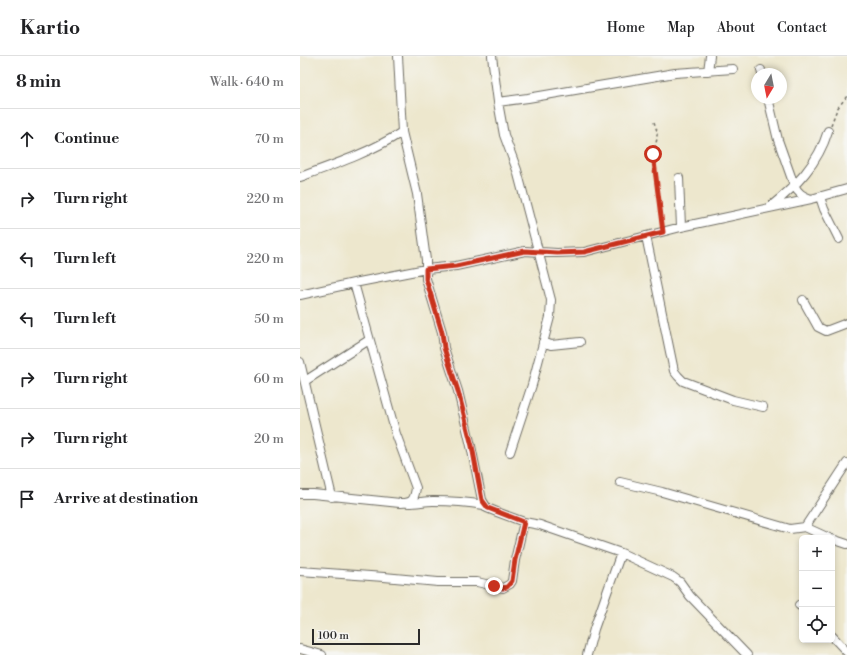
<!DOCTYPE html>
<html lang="en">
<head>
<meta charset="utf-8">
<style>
	body { margin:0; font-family:"Libre Bodoni",serif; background:#f6f6f6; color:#202124 }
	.controls { position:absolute; right:12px; bottom:12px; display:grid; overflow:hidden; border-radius:6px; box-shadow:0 2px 6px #0003 }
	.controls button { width:36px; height:36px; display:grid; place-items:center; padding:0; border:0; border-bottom:1px solid #e0e0e0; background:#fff; color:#202124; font:20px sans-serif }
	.compass { position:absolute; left:451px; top:12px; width:36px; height:36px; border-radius:50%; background:#fff; box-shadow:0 2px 6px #0003; rotate:190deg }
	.scale { position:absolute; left:12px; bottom:10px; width:108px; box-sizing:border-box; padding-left:4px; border:2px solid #2b2b2b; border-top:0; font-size:11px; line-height:14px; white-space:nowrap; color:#2b2b2b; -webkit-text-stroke:3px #f6f6f2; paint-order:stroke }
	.stop { position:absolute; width:12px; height:12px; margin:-9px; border:3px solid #c8321e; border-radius:50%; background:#fff }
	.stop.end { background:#c8321e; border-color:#fff; box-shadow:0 1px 4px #0008 }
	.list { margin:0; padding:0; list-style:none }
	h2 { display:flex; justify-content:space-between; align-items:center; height:52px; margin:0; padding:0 16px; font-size:17px }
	h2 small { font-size:13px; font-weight:400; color:#757577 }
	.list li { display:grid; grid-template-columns:26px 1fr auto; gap:12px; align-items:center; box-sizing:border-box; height:60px; padding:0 16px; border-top:1px solid #e0e0e0 }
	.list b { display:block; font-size:15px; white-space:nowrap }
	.list em { font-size:13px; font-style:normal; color:#757577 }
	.icon { flex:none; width:22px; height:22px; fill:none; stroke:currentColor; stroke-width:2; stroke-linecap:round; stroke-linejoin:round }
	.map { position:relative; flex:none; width:547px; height:599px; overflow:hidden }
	header { display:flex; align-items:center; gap:24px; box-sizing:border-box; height:56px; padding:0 20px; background:#fff; border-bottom:1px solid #e0e0e0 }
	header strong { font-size:19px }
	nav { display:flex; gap:22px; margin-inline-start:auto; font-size:14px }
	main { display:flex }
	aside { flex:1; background:#fff }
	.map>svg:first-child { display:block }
</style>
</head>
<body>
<header>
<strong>Kartio</strong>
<nav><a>Home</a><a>Map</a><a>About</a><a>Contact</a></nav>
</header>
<main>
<aside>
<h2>8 min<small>Walk · 640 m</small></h2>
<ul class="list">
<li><svg class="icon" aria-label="ahead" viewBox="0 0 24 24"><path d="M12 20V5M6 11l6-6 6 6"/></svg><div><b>Continue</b></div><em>70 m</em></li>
<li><svg class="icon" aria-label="right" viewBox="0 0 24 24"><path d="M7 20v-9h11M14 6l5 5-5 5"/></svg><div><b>Turn right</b></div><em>220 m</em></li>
<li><svg class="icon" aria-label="left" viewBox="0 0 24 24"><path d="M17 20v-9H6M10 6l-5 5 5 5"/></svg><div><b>Turn left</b></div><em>220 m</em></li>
<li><svg class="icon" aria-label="left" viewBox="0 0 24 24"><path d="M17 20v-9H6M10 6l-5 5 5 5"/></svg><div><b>Turn left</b></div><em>50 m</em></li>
<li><svg class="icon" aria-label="right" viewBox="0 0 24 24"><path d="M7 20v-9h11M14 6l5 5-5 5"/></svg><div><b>Turn right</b></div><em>60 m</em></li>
<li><svg class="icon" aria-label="right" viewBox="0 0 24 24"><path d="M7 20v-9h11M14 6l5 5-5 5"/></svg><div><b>Turn right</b></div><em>20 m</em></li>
<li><svg class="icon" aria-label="arrive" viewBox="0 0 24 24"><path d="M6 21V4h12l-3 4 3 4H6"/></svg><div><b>Arrive at destination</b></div></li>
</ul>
</aside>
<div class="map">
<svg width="547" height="599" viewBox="0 0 547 599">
	<rect width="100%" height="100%" fill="#f6f6f2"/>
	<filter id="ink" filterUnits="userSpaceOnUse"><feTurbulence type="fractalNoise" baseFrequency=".025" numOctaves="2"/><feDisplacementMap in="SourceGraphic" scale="8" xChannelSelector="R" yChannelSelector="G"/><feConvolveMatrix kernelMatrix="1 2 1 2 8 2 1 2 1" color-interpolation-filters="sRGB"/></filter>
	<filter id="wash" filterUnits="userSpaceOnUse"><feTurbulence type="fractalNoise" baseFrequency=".012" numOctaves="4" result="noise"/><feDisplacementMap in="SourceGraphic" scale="16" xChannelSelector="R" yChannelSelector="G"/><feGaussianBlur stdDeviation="0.9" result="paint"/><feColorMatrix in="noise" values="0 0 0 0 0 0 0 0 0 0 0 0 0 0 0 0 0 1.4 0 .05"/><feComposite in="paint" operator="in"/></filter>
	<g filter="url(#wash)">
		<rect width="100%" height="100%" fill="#ede7cd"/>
	</g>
	<g filter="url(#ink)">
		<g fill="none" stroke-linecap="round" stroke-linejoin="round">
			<defs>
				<path id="minor" d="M 98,0 L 102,76 L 117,138 L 126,204 L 126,223 L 142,276 L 144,292 L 158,335 L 171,390 L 182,444 L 187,452 L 197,456 L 224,466 L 240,469 L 321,497 L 373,521 L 380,526 L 390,540 L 447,599
					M 192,0 L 198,46 L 204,79 L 217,114 L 251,244 L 250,261 L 232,329 L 210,396
					M 461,14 L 462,18
					M 408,15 L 410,0
					M 468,42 L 478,84 L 494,129 C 498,137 502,140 511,143
					M 198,46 L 228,42 L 375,17 L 433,13
					M 0,121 C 36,108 69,97 102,76
					M 379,122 L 381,171
					M 520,141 L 524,153 L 539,183
					M 470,151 C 496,130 518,108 528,75
					M 346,180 L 374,315 L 378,320 L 383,325 L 433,344 L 463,351
					M 0,239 L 54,227 L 126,213 L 156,210 L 225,195 L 257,197 L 284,196 L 381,171 L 511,143 L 547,133
					M 503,244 L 518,271 L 526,275 L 547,267
					M 243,286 L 251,289 L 280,286
					M 0,306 L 32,441
					M 5,325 L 69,284
					M 320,426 L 362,436 L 490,473 L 505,471 L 529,482
					M 0,438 L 13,438 L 100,447 C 112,447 114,445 116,432 L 96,378 L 54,227
					M 108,447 C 117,447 125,445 133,445 C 150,445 167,446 184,449
					M 505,471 L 547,407
					M 532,483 L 547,488
					M 0,515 L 84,521 L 138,526 L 177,526 L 203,532 L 210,528 L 212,525 L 215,504 L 224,466
					M 499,549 L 502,551
					M 532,580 L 547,596
					M 0,593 L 22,599
					M 287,599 L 294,573 L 321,497"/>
			</defs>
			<use href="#minor" stroke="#6f6d64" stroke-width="10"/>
			<path stroke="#6f6d64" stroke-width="1.5" stroke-dasharray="3 3" stroke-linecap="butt" d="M 354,66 L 357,75 L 357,83 L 353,98 L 362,168
				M 531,69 L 537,53 L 547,40"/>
			<use href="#minor" stroke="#fff" stroke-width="8"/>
		</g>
	</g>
	<g fill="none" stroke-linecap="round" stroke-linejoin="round" filter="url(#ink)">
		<path stroke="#c8321e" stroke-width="5" d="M 194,530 L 203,532 L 207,531 L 212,525 L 215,504 L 224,466 L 188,452 L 182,444 L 172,390 L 158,335 L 144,292 L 142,276 L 126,223 L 126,213 L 156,210 L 225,195 L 257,197 L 284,196 L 363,176 L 353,98"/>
	</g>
</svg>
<div class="controls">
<button>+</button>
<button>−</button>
<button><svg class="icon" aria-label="locate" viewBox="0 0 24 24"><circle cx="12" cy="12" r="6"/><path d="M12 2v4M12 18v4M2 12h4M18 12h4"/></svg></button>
</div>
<svg class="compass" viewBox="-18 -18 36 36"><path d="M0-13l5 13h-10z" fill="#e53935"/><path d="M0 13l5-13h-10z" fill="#757577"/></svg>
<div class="scale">100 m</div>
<div class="stop" style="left:353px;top:98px"></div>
<div class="stop end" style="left:194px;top:530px"></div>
</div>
</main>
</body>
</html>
